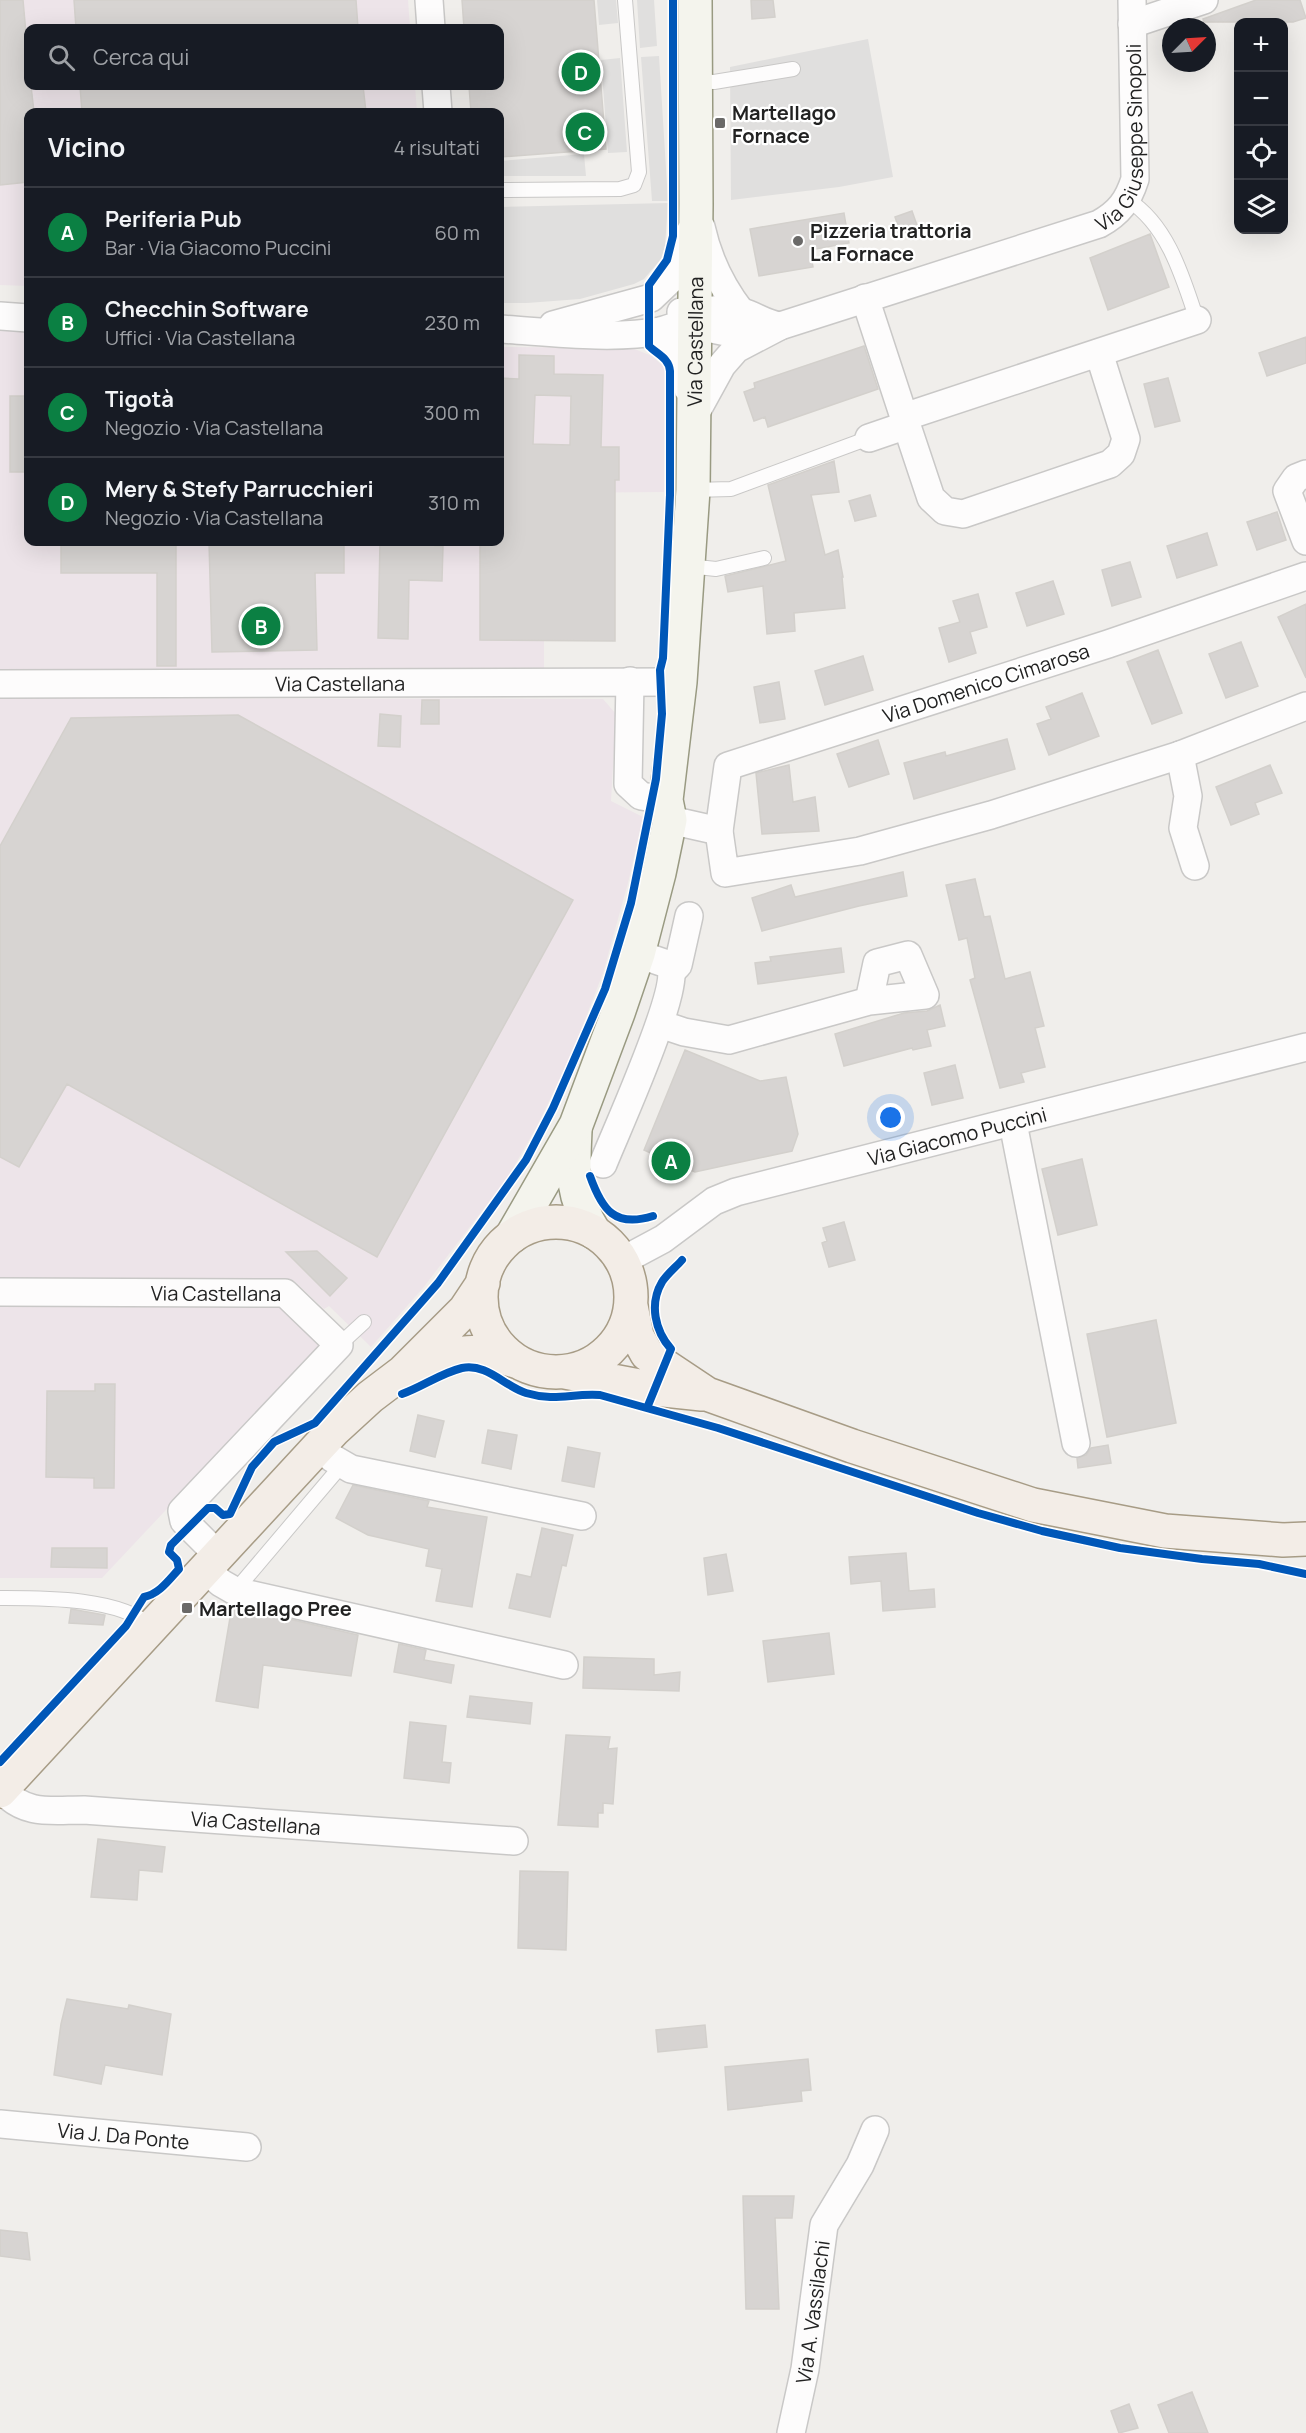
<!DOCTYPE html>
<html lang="it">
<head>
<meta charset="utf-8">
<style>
	body { margin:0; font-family:Manrope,sans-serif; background:#20242c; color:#f1f3f6 }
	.controls { position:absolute; right:18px; top:18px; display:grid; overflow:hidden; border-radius:12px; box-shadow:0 6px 24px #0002 }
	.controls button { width:54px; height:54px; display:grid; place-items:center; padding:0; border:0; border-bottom:2px solid #363941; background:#171b24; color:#f1f3f6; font:30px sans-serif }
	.compass { position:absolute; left:1162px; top:18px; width:54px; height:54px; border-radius:50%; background:#171b24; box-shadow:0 6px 24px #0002; rotate:66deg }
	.you { position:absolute; left:891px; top:1118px; width:21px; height:21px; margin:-15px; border:4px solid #fff; border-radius:50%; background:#1a73e8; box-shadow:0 0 0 9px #1a73e833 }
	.badge { display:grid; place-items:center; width:39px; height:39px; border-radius:50%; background:#0b8043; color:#fff; font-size:20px; font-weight:700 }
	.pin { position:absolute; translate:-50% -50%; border:3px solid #fff; box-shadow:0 2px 6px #0006 }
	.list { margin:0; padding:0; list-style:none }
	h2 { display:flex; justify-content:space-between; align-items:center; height:78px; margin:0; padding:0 24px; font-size:26px }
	h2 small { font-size:20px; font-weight:400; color:#9ea1a6 }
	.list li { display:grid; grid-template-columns:39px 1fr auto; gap:18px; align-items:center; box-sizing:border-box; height:90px; padding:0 24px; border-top:2px solid #363941 }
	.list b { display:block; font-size:22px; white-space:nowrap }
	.list p { margin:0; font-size:20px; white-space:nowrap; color:#9ea1a6 }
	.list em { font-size:20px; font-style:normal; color:#9ea1a6 }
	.icon { flex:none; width:33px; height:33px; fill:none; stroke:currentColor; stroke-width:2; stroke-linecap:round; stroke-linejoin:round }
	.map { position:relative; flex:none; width:1306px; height:2433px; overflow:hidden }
	.search { position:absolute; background:#171b24; box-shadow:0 6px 24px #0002; left:24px; top:24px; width:480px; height:66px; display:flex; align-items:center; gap:15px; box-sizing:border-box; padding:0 21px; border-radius:12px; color:#9ea1a6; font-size:22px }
	.panel { position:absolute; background:#171b24; box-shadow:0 6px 24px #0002; left:24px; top:108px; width:480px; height:438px; border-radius:12px }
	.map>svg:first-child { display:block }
</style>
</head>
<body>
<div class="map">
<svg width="1306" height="2433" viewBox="0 0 1306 2433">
	<rect width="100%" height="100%" fill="#f0eeeb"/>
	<path fill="#ede4e9" d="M 0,0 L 408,0 L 410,28 L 28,28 L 28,86 L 415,86 L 417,112 L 28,112 L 28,286 L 0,285 Z
		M 0,327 L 28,329 L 28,542 L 500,542 L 500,347 L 632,348 L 652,356 L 666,369 L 664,492 L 544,493 L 544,671 L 0,670 Z
		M 0,698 L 603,699 L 616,714 L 611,801 L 643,817 L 628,883 L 603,973 L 570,1058 L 537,1126 L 508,1177 L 423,1288 L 371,1347 L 329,1306 L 324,1309 L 293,1280 L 0,1279 Z
		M 0,1307 L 282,1307 L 317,1342 L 319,1347 L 102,1578 L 0,1578 Z"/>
	<path fill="#e0dfde" d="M 597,0 L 616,0 L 618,23 L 599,25 Z
		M 637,0 L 654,0 L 657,46 L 640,48 Z
		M 868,39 L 893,177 L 839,187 L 731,200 L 730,67 Z
		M 659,56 L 668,201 L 652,201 L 641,57 Z
		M 620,58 L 627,152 L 608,153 L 601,60 Z
		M 584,154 L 586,176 L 500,176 L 500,161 Z
		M 668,203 L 665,246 L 661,259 L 644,279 L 634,284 L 580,299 L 527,303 L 500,303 L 500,207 Z"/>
	<path fill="#d7d4d2" stroke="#d3d0cc" stroke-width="1.5" fill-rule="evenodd" d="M 0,0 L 23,0 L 28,56 L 28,86 L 31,86 L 34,112 L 28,112 L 28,182 L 0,185 Z
		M 74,0 L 356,0 L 358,28 L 76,28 Z
		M 462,0 L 594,0 L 606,149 L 500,157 L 500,112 L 471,112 L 469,86 L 500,86 L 500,28 L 464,28 Z
		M 751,0 L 773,0 L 775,17 L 752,19 Z
		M 1256,0 L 1300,0 L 1306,18 L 1293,22 L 1204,22 L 1203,19 Z
		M 80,86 L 363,86 L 366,112 L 82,112 Z
		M 912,211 L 918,228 L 901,234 L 895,217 Z
		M 844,213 L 849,243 L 810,250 L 813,267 L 759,276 L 750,229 Z
		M 1150,234 L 1169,287 L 1108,310 L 1090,258 Z
		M 1306,337 L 1306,363 L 1267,376 L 1259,353 Z
		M 864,346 L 878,389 L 768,427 L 765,417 L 754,421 L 744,392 L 755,388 L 754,383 Z
		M 519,355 L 554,356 L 554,374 L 603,375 L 601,447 L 619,447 L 619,480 L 615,480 L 615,641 L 480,640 L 480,542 L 500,542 L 500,378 L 519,379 ZM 535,395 L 571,396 L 570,445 L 533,444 Z
		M 1168,378 L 1180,421 L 1155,427 L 1144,384 Z
		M 10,396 L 28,396 L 28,472 L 10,472 Z
		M 834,461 L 839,492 L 811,495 L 825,555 L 838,550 L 843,577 L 842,577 L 845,608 L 794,613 L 795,631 L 767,634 L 763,586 L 728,592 L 725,576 L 786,561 L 768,485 Z
		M 870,495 L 876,516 L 855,521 L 849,501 Z
		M 1277,512 L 1286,540 L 1257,550 L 1247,522 Z
		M 1207,533 L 1217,565 L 1177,578 L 1167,546 Z
		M 61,542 L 176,542 L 176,666 L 157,666 L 157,573 L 61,573 Z
		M 209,542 L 344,542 L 344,573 L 315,573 L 317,650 L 212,652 Z
		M 380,542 L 435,542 L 435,546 L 443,546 L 442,581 L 409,580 L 408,639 L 378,638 Z
		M 1130,562 L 1141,597 L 1112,606 L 1102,570 Z
		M 1053,581 L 1064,614 L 1027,626 L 1016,593 Z
		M 978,594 L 987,627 L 970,632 L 976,653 L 949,662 L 939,628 L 960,622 L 953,601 Z
		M 1306,604 L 1306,678 L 1278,617 Z
		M 1241,642 L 1258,686 L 1226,698 L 1209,654 Z
		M 1158,650 L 1182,713 L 1152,724 L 1127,662 Z
		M 863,656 L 873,690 L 825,705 L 815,671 Z
		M 779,682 L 785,719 L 760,723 L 754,687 Z
		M 1082,693 L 1099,736 L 1049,755 L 1037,724 L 1051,719 L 1046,707 Z
		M 422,700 L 439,700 L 439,724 L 421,724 Z
		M 380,714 L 401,716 L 400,747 L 378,746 Z
		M 238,715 L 573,900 L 377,1257 L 67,1084 L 19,1167 L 0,1157 L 0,846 L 71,718 Z
		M 1007,739 L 1015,769 L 914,799 L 904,763 L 945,752 L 946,756 Z
		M 878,740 L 889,774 L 849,787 L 837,754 Z
		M 789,765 L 793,802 L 815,797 L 819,831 L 762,834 L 756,773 Z
		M 1270,765 L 1282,793 L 1255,803 L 1259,814 L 1231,825 L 1216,787 Z
		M 903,872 L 907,896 L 859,906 L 762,931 L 752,898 L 791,885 L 795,897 Z
		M 975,879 L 984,917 L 990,916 L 1005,979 L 1030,972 L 1044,1026 L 1035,1028 L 1045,1067 L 1021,1073 L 1024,1082 L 1000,1088 L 970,980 L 975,978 L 967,938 L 959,940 L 946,885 Z
		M 841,948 L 844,972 L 758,984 L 755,963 L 771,961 L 770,957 Z
		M 940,1005 L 945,1026 L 927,1030 L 931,1046 L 913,1050 L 912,1048 L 844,1066 L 835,1034 L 904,1013 L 927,1011 Z
		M 685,1050 L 760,1081 L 786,1077 L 798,1134 L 792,1151 L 695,1172 L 644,1150 Z
		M 955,1065 L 963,1098 L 932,1105 L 924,1073 Z
		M 1082,1159 L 1097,1225 L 1058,1235 L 1042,1169 Z
		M 844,1222 L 855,1260 L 829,1267 L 822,1243 L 827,1241 L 823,1228 Z
		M 317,1251 L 347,1278 L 330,1296 L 286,1252 Z
		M 1156,1320 L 1176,1423 L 1107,1437 L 1087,1334 Z
		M 95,1384 L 115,1384 L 114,1488 L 94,1488 L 94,1478 L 46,1477 L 47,1391 L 95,1391 Z
		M 418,1415 L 444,1421 L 435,1457 L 410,1451 Z
		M 488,1430 L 517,1435 L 511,1469 L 482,1463 Z
		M 1108,1445 L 1111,1463 L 1078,1468 L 1077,1458 L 1086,1455 L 1091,1448 Z
		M 568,1447 L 600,1453 L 594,1487 L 562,1481 Z
		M 353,1485 L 429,1501 L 427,1507 L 487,1517 L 472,1607 L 436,1601 L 442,1569 L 426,1566 L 429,1549 L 368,1535 L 336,1518 Z
		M 542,1528 L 573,1535 L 566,1566 L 562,1565 L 550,1617 L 509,1608 L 517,1574 L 531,1577 Z
		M 52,1548 L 107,1548 L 107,1568 L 51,1567 Z
		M 906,1553 L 909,1591 L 934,1589 L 935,1607 L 883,1611 L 881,1581 L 851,1584 L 849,1557 Z
		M 726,1554 L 733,1591 L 708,1595 L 704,1558 Z
		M 232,1606 L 358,1635 L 351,1676 L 263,1665 L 258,1708 L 216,1701 Z
		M 71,1609 L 105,1615 L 103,1625 L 69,1623 Z
		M 829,1633 L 834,1674 L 768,1682 L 763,1641 Z
		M 399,1644 L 426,1650 L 424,1660 L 454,1665 L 451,1683 L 394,1672 Z
		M 584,1657 L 654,1659 L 654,1675 L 680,1672 L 679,1691 L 583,1688 Z
		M 470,1696 L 532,1703 L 530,1724 L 467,1717 Z
		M 410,1722 L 446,1726 L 442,1762 L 451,1763 L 449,1783 L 404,1778 Z
		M 566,1735 L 610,1737 L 608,1749 L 617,1748 L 613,1804 L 603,1803 L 603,1813 L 598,1813 L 598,1827 L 558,1825 Z
		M 98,1839 L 165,1847 L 162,1872 L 139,1870 L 137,1900 L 91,1897 Z
		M 520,1871 L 568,1872 L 566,1950 L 518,1948 Z
		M 67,1999 L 128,2009 L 129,2005 L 171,2014 L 162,2075 L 105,2065 L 101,2084 L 54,2075 L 61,2024 Z
		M 705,2025 L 707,2047 L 658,2052 L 656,2030 Z
		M 808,2059 L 811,2090 L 801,2091 L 802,2101 L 728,2110 L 725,2067 Z
		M 743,2196 L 794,2196 L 792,2218 L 775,2218 L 779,2309 L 746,2309 Z
		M 0,2230 L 27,2233 L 30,2260 L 0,2256 Z
		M 1192,2392 L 1208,2433 L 1169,2433 L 1158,2405 Z
		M 1129,2404 L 1138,2428 L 1119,2433 L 1111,2411 Z"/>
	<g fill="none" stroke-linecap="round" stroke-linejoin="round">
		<defs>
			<path id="lane" d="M 694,81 L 714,82 L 793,69
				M 500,190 L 620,189 L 634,185 L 639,172 L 625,0
				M 1128,200 C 1168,225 1183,278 1197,320
				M 693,490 L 731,489 L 869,438
				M 688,566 L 716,569 L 764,558
				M 339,1345 L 364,1322
				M 235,1591 L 335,1473 L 340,1463
				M 0,1598 C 42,1598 120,1597 152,1627"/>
			<g id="street">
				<path d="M 429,0 L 431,28"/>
				<path d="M 1132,24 L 1204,0"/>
				<path d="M 436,86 L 438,112"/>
				<path d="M 701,227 C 708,259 721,286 741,312"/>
				<path d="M 865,298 L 904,417 L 1197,320"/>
				<path d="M 681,312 L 712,329 L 755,338"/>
				<path d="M 0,316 L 28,318"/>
				<path d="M 553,325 L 651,298 L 670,280 L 679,267 L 690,232"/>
				<path d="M 500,329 C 548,332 613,340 660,331 C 678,327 696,317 712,310 C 721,310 733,309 742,312 C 756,316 765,324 780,326"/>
				<path d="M 651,332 C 677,349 681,359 688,389"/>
				<path id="s1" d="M 694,416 L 722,365 L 736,349 L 780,326 L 1099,224 C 1119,213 1128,201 1135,179 L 1132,0"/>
				<path d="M 904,417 L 931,498 L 945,511 L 963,514 L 1110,464 L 1121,454 L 1126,439 L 1099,353"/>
				<path d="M 869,438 L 907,425"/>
				<path d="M 1306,474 L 1296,478 L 1287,491 L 1306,541"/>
				<path d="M 1306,576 L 1108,644 L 728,766 L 719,831 L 725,873 L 860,851 L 991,815 L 1180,755 L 1306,706"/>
				<path d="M 630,681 L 628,784 L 641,796 L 666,800"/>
				<path id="s2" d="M 0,684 L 680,682"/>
				<path d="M 1180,755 L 1188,796 L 1183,828 L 1195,866"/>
				<path d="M 670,820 L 719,831"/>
				<path d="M 673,970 L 678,965 L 689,916"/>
				<path d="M 660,1024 L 684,1032 L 729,1040 L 869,1001 L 925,995 L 908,955 L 877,963 L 869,1001"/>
				<path d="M 1013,1123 L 1076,1443"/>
				<path d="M 603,1164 C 616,1131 681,990 670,965 L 638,954"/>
				<path id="s3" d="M 622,1261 L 663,1239 L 714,1201 L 736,1192 L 1306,1047"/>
				<path id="s4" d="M 0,1292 L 285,1293 L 339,1345 L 182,1511 L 184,1521 L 219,1556"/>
				<path d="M 319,1447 L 332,1458 L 351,1469 L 582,1516"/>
				<path d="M 205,1569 L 221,1583 L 235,1591 L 564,1665"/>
				<path id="s5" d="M 2,1790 C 26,1816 51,1810 84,1810 L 514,1841"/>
				<path id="s6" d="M 0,2124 L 247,2147"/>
				<path id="s7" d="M 791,2433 L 805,2369 L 824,2225 L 860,2165 L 875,2130"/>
			</g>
			<g id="secondary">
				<path d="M 575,1131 C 573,1172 571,1195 594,1232"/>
				<path id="s8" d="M 512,1236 L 576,1125 L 618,1013 L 638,954 L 659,873 L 670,820 L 666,800 L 680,682 L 693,490 L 696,204 L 695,0"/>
			</g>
			<path id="primary" d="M481 1297a75 75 0 1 1 150 0a75 75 0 1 1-150 0Z
				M 631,1306 L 637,1336 L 647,1354 L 707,1394 L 852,1446 L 1033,1505 L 1165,1531 L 1283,1540 L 1306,1539
				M 410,1369 C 457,1353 469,1345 518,1362
				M 565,1372 L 655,1389 L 702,1394
				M 0,1791 L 334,1430 L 370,1397 L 403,1372 L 465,1310 L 483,1283"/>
		</defs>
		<use href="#lane" stroke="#c9c8c7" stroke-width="16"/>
		<use href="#street" stroke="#c9c8c7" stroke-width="30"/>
		<use href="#secondary" stroke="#999a82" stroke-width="36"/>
		<use href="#primary" stroke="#a79c86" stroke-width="36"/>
		<use href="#lane" stroke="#fdfcfc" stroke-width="14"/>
		<use href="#street" stroke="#fdfcfc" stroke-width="27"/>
		<use href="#secondary" stroke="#f4f4ed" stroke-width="33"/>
		<use href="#primary" stroke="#f3ede7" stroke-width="33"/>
		<defs>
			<path id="cycleway" d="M 590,1176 C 602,1210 615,1228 653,1216
				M 402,1394 C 422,1387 441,1373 462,1368 C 487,1363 504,1386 526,1393 C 556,1402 571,1393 600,1395 L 718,1428 L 978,1513 L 1042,1531 L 1120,1548 L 1202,1559 L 1259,1564 L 1306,1574
				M 647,1408 L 671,1349 C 655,1331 649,1304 662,1282 C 667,1274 676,1267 682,1260
				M 0,1762 L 126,1626 L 144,1597 C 159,1594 168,1581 179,1569 L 177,1560 L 169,1552 L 171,1545 L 208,1508 L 215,1508 L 223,1515 L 230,1514 L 252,1467 L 274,1442 L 315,1423 L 438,1283 L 526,1160 L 553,1108 L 605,989 L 631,903 L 656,779 L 662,714 L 660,670 L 663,658 L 670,495 L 670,371 C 669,358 657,354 649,346 L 649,285 L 667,260 L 673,236 L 673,0"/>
		</defs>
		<use href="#cycleway" stroke="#fff" stroke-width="11"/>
		<use href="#cycleway" stroke="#0057b8" stroke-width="8"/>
	</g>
	<g fill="#6a6968" stroke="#fff" stroke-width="2">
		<rect x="714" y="117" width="12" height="12" rx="3"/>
		<circle cx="798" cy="241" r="6"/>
		<rect x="181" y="1602" width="12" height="12" rx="3"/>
	</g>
	<g text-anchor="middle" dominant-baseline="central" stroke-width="4.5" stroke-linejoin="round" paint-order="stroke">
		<g font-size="20" font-weight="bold" fill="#222" stroke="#fff" text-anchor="start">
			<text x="732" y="112">Martellago<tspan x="732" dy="23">Fornace</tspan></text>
			<text x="810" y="230">Pizzeria trattoria<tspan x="810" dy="23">La Fornace</tspan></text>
			<text x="199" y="1608">Martellago Pree</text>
		</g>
		<g font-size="20" fill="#222" stroke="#fff">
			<text stroke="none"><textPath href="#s1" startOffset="560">Via Giuseppe Sinopoli</textPath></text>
			<text stroke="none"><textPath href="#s8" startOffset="928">Via Castellana</textPath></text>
			<text stroke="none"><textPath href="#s2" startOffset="340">Via Castellana</textPath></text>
			<text transform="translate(986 683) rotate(-18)">Via Domenico Cimarosa</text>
			<text stroke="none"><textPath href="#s3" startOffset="362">Via Giacomo Puccini</textPath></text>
			<text stroke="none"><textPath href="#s4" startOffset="216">Via Castellana</textPath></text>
			<text stroke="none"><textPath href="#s5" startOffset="260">Via Castellana</textPath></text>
			<text stroke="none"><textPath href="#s6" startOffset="124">Via J. Da Ponte</textPath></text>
			<text stroke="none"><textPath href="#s7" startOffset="123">Via A. Vassilachi</textPath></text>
		</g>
	</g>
</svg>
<div class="controls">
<button>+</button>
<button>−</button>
<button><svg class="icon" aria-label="locate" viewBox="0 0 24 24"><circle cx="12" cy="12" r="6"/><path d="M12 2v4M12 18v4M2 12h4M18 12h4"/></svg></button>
<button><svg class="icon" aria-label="layers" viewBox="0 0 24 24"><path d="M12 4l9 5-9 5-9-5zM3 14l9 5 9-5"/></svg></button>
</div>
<svg class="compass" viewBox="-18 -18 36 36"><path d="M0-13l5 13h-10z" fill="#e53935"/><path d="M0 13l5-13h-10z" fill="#9ea1a6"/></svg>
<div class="you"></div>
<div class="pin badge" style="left:671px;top:1161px">A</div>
<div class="pin badge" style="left:261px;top:626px">B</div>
<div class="pin badge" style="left:585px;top:132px">C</div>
<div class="pin badge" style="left:581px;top:72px">D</div>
<div class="search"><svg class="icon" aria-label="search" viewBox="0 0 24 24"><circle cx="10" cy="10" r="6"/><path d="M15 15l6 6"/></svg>Cerca qui</div>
<section class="panel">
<h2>Vicino<small>4 risultati</small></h2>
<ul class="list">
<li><span class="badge">A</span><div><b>Periferia Pub</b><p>Bar · Via Giacomo Puccini</p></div><em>60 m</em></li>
<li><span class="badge">B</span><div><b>Checchin Software</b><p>Uffici · Via Castellana</p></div><em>230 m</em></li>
<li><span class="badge">C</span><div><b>Tigotà</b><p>Negozio · Via Castellana</p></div><em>300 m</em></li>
<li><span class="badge">D</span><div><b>Mery &amp; Stefy Parrucchieri</b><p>Negozio · Via Castellana</p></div><em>310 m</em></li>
</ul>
</section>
</div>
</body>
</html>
